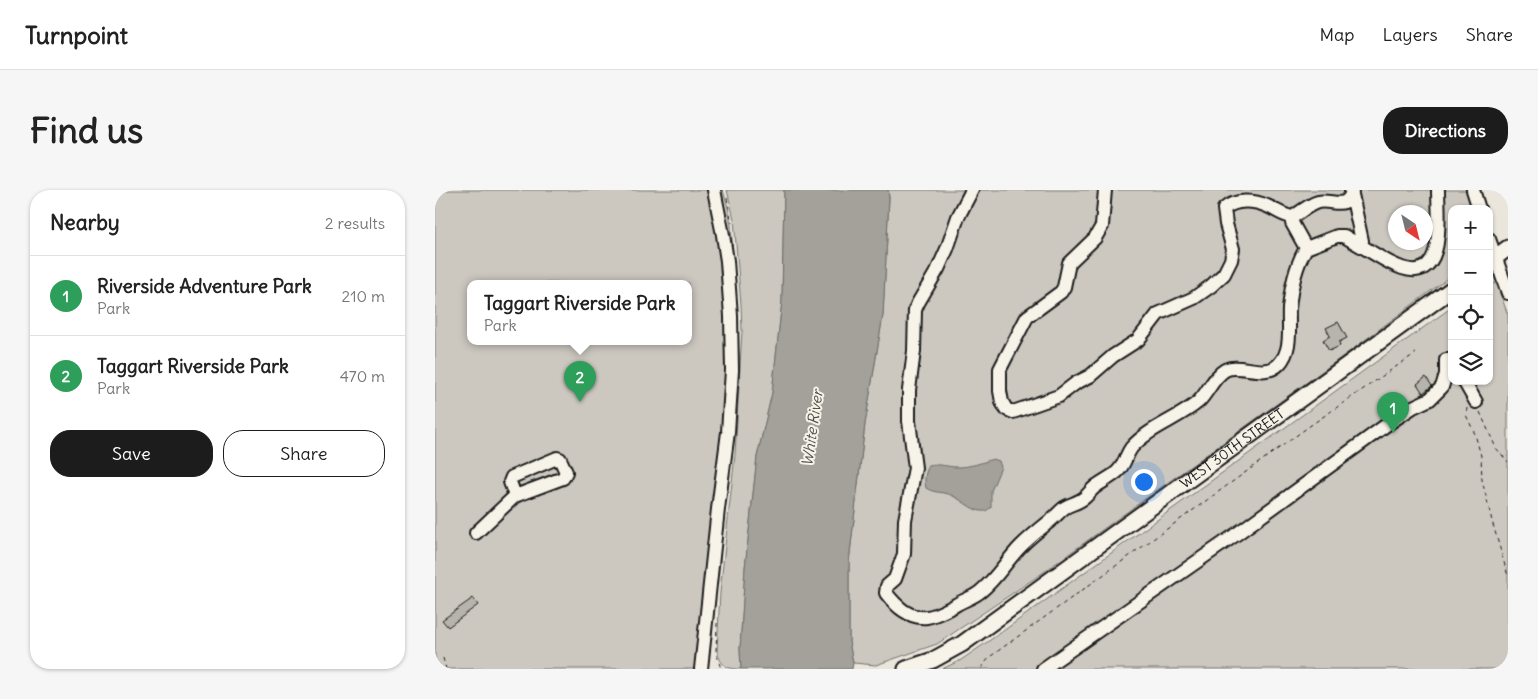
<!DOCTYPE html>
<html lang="en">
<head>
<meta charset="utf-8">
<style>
	body { margin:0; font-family:Delius,sans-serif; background:#f6f6f6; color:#222 }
	.controls { position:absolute; right:15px; top:15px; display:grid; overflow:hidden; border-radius:10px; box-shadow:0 1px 4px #0004 }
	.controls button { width:45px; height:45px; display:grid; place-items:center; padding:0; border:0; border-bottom:1px solid #e0e0e0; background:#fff; color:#222; font:25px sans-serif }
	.compass { position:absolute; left:953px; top:15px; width:45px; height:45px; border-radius:50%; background:#fff; box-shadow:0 1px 4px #0004; rotate:145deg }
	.you { position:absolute; left:708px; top:291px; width:18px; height:18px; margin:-12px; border:4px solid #fff; border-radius:50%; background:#1a73e8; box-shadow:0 0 0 8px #1a73e833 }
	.badge { display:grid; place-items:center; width:32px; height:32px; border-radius:50%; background:#1c1c1c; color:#fff; font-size:16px; font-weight:700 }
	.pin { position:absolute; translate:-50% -41px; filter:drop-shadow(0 1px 2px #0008) }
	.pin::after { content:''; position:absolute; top:26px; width:18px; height:15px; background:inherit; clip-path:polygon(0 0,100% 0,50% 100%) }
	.popup { position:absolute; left:32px; top:90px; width:225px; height:65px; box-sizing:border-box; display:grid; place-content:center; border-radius:10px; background:#fff; filter:drop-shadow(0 1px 4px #0005); font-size:16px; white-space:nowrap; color:#767676 }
	.popup b { font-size:19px; color:#222 }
	.popup::after { content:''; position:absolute; left:50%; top:100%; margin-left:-10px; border:10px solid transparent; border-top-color:#fff }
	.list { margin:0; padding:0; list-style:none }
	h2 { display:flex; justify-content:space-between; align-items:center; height:65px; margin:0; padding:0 20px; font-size:21px }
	h2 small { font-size:16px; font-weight:400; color:#767676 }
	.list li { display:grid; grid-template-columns:32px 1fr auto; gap:15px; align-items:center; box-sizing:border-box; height:80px; padding:0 20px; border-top:1px solid #e0e0e0 }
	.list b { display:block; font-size:19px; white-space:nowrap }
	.list p { margin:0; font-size:16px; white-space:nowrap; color:#767676 }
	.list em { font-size:16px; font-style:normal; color:#767676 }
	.actions { display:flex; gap:10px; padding:15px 20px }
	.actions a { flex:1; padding:11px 0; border:1px solid #1c1c1c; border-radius:20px; text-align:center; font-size:18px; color:#1c1c1c }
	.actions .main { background:#1c1c1c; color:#fff }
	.icon { flex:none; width:28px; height:28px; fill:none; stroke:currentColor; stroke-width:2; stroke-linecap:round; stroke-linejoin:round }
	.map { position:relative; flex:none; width:1073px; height:479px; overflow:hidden; border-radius:20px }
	header { display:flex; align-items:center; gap:30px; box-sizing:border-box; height:70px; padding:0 25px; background:#fff; border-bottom:1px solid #e0e0e0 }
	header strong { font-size:24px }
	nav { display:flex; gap:28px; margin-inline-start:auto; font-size:18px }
	.intro { display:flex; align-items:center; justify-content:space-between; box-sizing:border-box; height:120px; padding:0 30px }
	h1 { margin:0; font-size:35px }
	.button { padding:12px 22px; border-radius:20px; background:#1c1c1c; color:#fff; font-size:18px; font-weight:700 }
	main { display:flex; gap:30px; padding:0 30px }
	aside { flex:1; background:#fff; border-radius:20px; box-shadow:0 1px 4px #0004 }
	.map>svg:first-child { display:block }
</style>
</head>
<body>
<header>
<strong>Turnpoint</strong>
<nav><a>Map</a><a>Layers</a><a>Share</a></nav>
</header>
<div class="intro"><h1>Find us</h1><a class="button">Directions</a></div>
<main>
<aside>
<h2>Nearby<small>2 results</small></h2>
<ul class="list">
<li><span class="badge" style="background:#2e9e5b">1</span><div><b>Riverside Adventure Park</b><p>Park</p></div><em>210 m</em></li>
<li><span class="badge" style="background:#2e9e5b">2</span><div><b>Taggart Riverside Park</b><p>Park</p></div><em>470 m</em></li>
</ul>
<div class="actions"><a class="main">Save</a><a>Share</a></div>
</aside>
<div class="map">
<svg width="1073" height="479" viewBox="0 0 1073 479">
	<rect width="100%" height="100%" fill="#eae6dc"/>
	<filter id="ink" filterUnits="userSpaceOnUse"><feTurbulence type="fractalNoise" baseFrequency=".02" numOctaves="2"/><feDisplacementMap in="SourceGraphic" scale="10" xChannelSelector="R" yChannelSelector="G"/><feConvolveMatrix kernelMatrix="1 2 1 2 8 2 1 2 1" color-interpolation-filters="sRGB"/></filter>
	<g filter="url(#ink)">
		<path fill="#ccc8c0" stroke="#74726e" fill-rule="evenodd" d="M 0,0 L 274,0 L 287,53 L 293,182 L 266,479 L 0,479 ZM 36,93 L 254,93 L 254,151 L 36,151 Z
			M 284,0 L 288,0 L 293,17 L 296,34 L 303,134 L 302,134 C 298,89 297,43 284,0 Z
			M 292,0 L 349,0 L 347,111 L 337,203 L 322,267 L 310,378 L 305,459 L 306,479 C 290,479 286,475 282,461 L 285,402 L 300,265 L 307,141 L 306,115 L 299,29 Z
			M 453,0 L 1031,0 L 1038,19 L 1017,19 L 1017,85 L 918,159 L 606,384 L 502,454 L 441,475 L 418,473 L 414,452 L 414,372 L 430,234 L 448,125 L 454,8 ZM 961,22 L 991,22 L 991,52 L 961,52 Z
			M 1054,90 L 1062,95 L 1073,125 L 1073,479 L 507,479 L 526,470 L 564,444 L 1017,117 L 1017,191 L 1054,191 Z"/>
		<path fill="#a3a19a" stroke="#6d6c68" d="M 349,0 L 453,0 L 454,8 L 448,125 L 430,234 L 414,372 L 414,452 L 418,473 L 417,479 L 306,479 L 305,459 L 310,378 L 322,267 L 337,203 L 347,111 Z
			M 558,269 L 564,271 L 566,277 L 556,301 L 556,317 L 551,321 C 539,323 529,311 518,306 C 509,301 500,304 491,298 C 489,290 490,282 494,276 C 504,273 513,277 522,277 C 535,277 546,273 558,269 Z"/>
		<path fill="#b6b4ac" stroke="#1c1c1c" d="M 903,132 L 912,148 L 904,152 L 905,156 L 894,161 L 888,150 L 895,146 L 891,138 Z
			M 991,187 L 997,196 L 988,203 L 982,194 Z
			M 38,408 L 43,415 L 13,437 L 7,430 Z"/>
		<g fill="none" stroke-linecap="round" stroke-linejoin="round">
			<defs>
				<path id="minor" d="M 537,0 L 523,27 L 512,59 L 503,79 L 483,113 L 480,120 L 479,161 L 474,200 L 474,231 L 480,278 L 470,330 L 469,364 L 460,389 L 452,396 L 451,403 C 461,416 474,429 492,427 C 501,426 511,420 519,416 C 528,410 538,408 546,401 C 562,388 572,370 586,356 C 595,347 605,339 615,331 C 620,327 624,322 629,318 C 635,314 643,313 649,308 C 653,305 656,300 660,297 C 666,292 675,288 682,282 C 690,275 691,264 697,257 C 715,237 743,229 763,212 C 773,203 778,187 790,180 C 804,172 830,189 844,174 C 858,160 853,136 854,119 C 856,97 860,77 871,58
					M 670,0 L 667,36 L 660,48 L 634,73 L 629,97 L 626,102 L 592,127 L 565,179 L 565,201 L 567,212 L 571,219 L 578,222 L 624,206 L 641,193 L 655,186 L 678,166 L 703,150 L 723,124 L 759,108 L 776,96 L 789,84 L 796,70 L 798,59 L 791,34 L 789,19 C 800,9 819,10 832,16 C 842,20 848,26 858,27
					M 916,0 L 927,51 L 926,56 C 939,63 952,73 967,78 C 1012,93 1003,25 1003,0
					M 1038,0 L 1044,19
					M 917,1 C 912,21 897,9 883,12 C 875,14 865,22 858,27 L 857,33 L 871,58 L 902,46 L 909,46 L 926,56
					M 1054,49 L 1073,103
					M 1029,191 L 1041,212
					M 41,343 L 80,306 L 128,288 L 131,282 L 125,269 L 122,268 L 77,287 L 75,292 L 80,306
					M 266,479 L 283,319 L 293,242 L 297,180 L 296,126 L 292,71 L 288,45 L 279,0
					M 608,479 L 803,343 L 954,233 L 978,217 L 995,209 L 1007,197 L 1011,184 L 1011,170 L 1017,170"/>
				<g id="major">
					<path d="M 1054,72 L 1073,58"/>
					<path id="s1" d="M 471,479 L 498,470 L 527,454 L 1017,99"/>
				</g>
			</defs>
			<use href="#minor" stroke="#1c1c1c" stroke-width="16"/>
			<use href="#major" stroke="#1c1c1c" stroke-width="19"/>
			<path stroke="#1c1c1c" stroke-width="1" stroke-dasharray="4 4" stroke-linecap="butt" d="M 292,8 L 297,33
				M 1032,218 L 1031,225 L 1040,244 L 1046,266 L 1047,290 L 1057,331 L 1073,386
				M 1045,222 L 1061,258 L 1073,272
				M 282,433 L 281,462 L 286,479
				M 8,468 L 11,479
				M 547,479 L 549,474 L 556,466 L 876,235 L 981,163"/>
			<use href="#minor" stroke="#f7f3e8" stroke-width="12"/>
			<use href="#major" stroke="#f7f3e8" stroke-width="15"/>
		</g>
	</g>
	<g text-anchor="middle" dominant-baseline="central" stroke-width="4" stroke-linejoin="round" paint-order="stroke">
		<g font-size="14" fill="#1c1c1c" stroke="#f7f3e8">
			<text stroke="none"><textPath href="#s1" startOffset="395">WEST 30TH STREET</textPath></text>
		</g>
		<g font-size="15" font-style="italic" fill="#52514e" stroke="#f7f3e8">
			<text transform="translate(377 238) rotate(-82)">White River</text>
		</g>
	</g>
</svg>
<div class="controls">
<button>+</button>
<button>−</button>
<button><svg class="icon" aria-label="locate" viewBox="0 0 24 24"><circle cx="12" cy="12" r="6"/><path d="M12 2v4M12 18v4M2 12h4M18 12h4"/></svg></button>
<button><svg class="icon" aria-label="layers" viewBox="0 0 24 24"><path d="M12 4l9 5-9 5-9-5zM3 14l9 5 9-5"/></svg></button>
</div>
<svg class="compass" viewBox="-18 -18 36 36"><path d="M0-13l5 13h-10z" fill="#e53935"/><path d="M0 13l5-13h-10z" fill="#767676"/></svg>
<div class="you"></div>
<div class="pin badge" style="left:958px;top:243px;background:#2e9e5b">1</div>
<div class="pin badge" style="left:145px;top:212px;background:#2e9e5b">2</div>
<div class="popup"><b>Taggart Riverside Park</b>Park</div>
</div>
</main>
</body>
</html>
